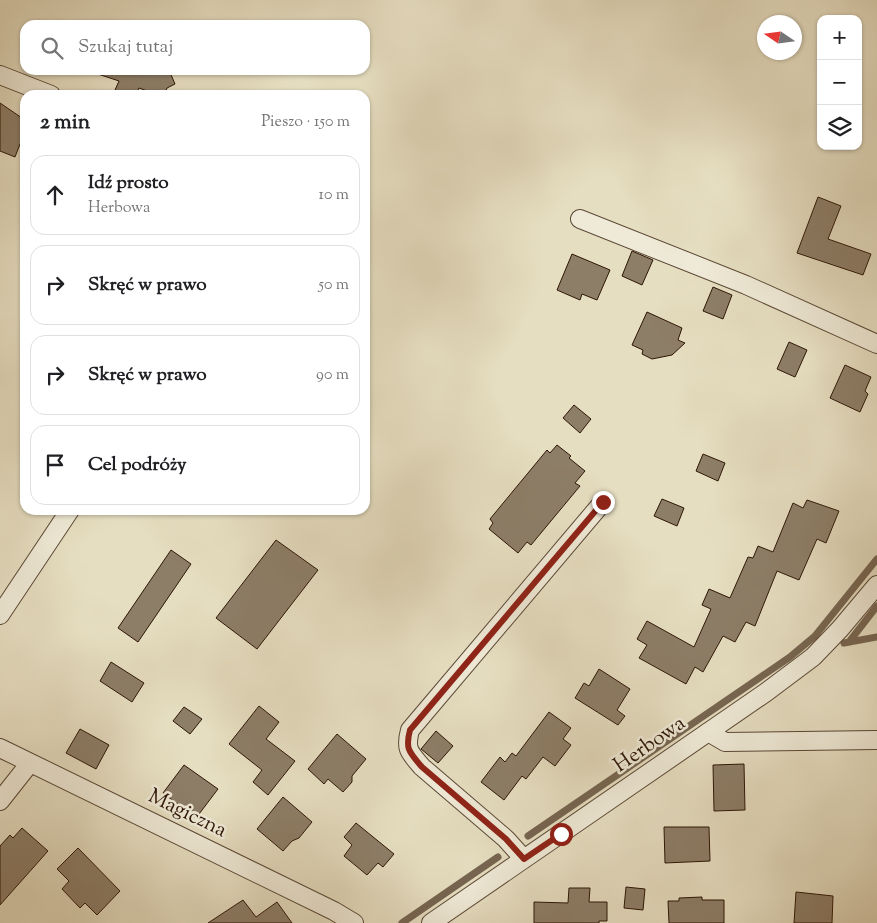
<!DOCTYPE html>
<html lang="pl">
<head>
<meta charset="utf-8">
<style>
	body { margin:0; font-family:"Sorts Mill Goudy",serif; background:#f2f2f2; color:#202124 }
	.controls { position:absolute; right:15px; top:15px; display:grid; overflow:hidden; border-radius:10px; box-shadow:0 1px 4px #0004 }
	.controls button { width:45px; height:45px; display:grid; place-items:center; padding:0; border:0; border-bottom:1px solid #e0e0e0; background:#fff; color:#202124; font:25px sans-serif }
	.compass { position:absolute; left:757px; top:15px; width:45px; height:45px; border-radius:50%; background:#fff; box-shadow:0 1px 4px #0004; rotate:283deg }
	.stop { position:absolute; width:15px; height:15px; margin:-11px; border:4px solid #8f2418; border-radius:50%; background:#fff }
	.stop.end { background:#8f2418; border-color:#fff; box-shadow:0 1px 5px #0008 }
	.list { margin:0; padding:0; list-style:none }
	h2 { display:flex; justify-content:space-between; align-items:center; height:65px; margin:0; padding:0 20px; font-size:21px }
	h2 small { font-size:16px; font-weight:400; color:#757577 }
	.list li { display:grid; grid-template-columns:32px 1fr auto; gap:15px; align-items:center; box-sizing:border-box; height:80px; margin:0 10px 10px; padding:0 10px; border:1px solid #e0e0e0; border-radius:15px }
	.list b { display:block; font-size:19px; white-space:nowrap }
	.list p { margin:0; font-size:16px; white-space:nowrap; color:#757577 }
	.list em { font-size:16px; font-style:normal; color:#757577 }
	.icon { flex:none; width:28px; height:28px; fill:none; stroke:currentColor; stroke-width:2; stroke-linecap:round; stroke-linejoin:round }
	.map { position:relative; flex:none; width:877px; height:923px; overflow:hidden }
	.search { position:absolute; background:#fff; box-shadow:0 1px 4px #0004; left:20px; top:20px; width:350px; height:55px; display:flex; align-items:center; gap:12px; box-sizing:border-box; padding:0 18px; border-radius:15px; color:#757577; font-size:19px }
	.panel { position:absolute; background:#fff; box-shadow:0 1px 4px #0004; left:20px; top:90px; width:350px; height:425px; border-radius:15px }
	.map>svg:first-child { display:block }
</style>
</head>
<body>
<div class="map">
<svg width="877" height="923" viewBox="0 0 877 923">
	<rect width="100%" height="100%" fill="#e6dec1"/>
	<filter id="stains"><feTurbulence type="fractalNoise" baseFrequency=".004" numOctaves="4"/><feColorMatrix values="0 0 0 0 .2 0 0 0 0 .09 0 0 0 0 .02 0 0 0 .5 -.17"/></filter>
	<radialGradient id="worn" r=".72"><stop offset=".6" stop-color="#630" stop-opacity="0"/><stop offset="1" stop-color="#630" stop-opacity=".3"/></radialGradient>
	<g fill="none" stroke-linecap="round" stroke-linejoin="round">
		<path stroke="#766551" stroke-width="7" d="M 849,642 L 877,606
			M 844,643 L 877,637
			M 528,836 L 790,657 L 815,636 L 877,559
			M 402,923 L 498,857"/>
	</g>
	<path fill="#8d7e68" stroke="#2d1607" d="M 95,70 L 169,70 L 175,84 L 167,88 L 164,95 L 158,95 L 139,88 L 136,95 L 129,95 L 115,90 L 119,81 L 95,73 Z
		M 0,103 L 25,120 L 25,141 L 20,144 L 15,157 L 0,151 Z
		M 818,197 L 841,206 L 828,239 L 871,254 L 863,275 L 797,253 Z
		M 632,251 L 653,260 L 642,285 L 622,276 Z
		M 572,254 L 610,270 L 597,300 L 582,294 L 580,300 L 557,290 Z
		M 713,287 L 732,295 L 723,319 L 703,311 Z
		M 647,312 L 682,328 L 678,340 L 685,343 L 672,355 L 652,359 L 642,354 L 643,350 L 632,345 Z
		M 789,342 L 807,350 L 795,377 L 777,369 Z
		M 845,365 L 871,377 L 865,391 L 868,394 L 860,412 L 830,398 Z
		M 574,405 L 591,419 L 580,433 L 563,418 Z
		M 557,445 L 571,456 L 569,458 L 585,471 L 575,483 L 580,486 L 531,545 L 527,542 L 518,553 L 489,529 L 493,523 L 490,519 L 547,450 L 550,453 Z
		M 703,454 L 725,463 L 718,481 L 696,471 Z
		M 662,499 L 684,508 L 677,526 L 654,516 Z
		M 807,500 L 839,511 L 826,543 L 817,539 L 799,580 L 777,571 L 755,626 L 746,622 L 735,642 L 723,636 L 703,672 L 695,667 L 686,684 L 639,658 L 647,645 L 637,639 L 647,621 L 694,647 L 711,609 L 702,605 L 709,589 L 730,598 L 748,557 L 753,558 L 758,546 L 773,552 L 793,503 L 803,508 Z
		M 276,540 L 318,570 L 257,649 L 216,618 Z
		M 171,550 L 191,564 L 138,642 L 118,628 Z
		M 111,662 L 144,683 L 132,702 L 100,681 Z
		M 599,669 L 630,689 L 617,710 L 625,716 L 618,725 L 575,698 L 584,683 L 589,686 Z
		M 259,706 L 279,722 L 266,739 L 295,761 L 268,795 L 253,782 L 262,770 L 229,744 Z
		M 184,707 L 202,719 L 190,734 L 173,721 Z
		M 549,712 L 571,728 L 563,739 L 571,745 L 555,766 L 543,757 L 526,779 L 522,776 L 504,800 L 481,782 L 500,757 L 505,762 L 512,753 L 516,756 Z
		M 80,729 L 109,745 L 96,769 L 66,753 Z
		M 436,731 L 453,746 L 438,763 L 421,749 Z
		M 337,734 L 366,759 L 352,776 L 352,782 L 343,792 L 328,779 L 324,784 L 308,769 Z
		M 744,764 L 745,810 L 714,811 L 713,765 Z
		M 184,765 L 218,789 L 196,818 L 163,793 Z
		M 283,797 L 312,822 L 299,838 L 292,841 L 283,851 L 257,829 Z
		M 356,823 L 394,854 L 383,867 L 378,863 L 367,875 L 344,856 L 352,845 L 344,837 Z
		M 664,827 L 709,827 L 710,861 L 665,863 Z
		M 22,828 L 48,851 L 0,905 L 0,846 L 10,835 L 13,838 Z
		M 78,848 L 120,891 L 97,915 L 85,903 L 80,908 L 62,889 L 69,881 L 57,869 Z
		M 626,887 L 645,889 L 643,910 L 624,908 Z
		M 569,888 L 590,888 L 589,902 L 607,902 L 607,921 L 599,921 L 599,923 L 534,923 L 534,902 L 568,903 Z
		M 796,892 L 833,896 L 832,923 L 794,923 Z
		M 702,897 L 702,900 L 724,900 L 724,923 L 669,923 L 668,901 L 679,901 L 679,898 Z
		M 243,900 L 256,917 L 277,902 L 292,923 L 208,923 Z"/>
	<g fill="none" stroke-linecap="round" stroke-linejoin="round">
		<defs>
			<path id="street" d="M 0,75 L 51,95
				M 580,219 L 746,285 L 877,344
				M 0,615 L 70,510
				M 708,732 L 725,742 L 877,740
				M 0,748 L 334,911 L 354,923
				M 0,801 L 30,763
				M 524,859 L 506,839 L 422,767 C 409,752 405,749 410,730 L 603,502
				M 431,923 L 765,693 L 813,657 L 840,629 L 877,585"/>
		</defs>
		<use href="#street" stroke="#5b4836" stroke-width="20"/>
		<use href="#street" stroke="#efead7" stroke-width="18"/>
	</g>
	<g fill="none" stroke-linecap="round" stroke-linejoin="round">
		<path stroke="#8f2418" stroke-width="6" d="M 561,834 L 524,859 L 506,839 L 422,767 C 409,752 405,749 410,730 L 603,502"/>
	</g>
	<g text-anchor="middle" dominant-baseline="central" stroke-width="5" stroke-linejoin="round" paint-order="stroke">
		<g font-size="21" fill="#2d1607" stroke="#efead7">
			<text transform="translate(650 745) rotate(-35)">Herbowa</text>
			<text transform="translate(187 814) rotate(26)">Magiczna</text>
		</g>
	</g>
	<rect width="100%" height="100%" filter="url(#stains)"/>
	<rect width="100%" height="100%" fill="url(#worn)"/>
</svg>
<div class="controls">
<button>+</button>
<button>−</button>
<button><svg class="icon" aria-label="layers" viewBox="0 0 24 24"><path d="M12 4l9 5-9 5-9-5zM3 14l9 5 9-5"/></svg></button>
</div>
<svg class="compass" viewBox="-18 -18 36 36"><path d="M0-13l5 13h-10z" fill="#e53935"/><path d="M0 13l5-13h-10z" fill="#757577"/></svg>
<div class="stop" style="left:561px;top:834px"></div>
<div class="stop end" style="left:603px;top:502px"></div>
<div class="search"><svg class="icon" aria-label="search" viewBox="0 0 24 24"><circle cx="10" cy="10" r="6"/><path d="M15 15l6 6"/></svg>Szukaj tutaj</div>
<section class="panel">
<h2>2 min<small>Pieszo · 150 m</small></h2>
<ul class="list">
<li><svg class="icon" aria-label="ahead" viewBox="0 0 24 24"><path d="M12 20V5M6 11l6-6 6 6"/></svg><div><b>Idź prosto</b><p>Herbowa</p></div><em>10 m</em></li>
<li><svg class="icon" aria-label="right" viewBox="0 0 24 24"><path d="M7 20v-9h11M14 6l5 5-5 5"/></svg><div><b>Skręć w prawo</b></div><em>50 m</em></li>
<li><svg class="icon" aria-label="right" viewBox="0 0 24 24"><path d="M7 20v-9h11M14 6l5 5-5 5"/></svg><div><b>Skręć w prawo</b></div><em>90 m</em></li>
<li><svg class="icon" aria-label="arrive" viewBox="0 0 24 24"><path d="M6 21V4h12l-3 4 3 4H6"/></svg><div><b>Cel podróży</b></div></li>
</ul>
</section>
</div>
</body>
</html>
